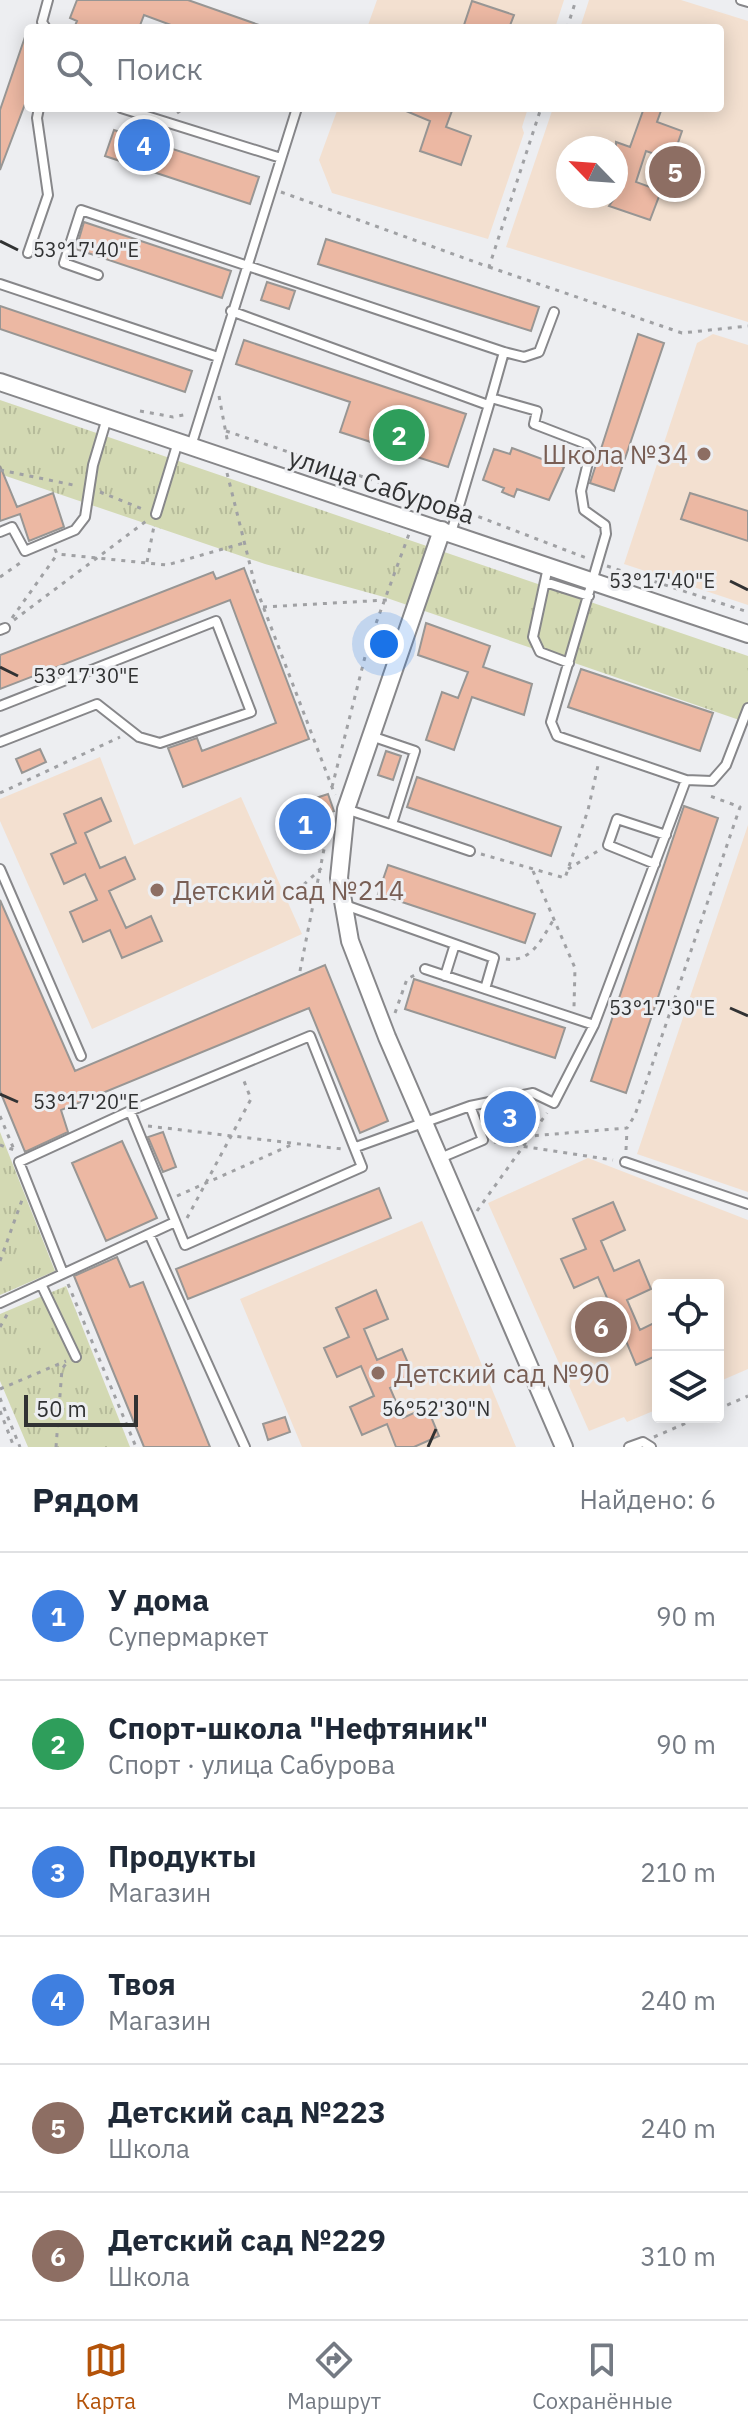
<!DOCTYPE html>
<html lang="ru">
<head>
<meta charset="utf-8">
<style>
	body { margin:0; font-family:"IBM Plex Sans",sans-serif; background:#f6f6f7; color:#1f2937 }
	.controls { position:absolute; right:24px; bottom:24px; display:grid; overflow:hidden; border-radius:8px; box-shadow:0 4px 20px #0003 }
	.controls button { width:72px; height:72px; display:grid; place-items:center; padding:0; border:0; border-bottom:2px solid #e0e1e3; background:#fff; color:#1f2937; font:40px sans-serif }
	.compass { position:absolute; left:556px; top:136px; width:72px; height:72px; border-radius:50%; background:#fff; box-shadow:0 4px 20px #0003; rotate:295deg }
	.scale { position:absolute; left:24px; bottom:20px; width:114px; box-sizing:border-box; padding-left:8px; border:4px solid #313233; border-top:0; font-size:22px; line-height:28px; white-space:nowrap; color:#313233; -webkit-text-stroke:6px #edeef1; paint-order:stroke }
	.you { position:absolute; left:384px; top:644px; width:28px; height:28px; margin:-20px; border:6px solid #fff; border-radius:50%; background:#1a73e8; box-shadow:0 0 0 12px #1a73e833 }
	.badge { display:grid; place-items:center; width:52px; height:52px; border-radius:50%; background:#b45309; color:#fff; font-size:26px; font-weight:700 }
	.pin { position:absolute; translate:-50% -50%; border:4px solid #fff; box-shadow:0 2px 8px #0006 }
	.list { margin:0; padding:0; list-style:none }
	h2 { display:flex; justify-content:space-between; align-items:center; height:104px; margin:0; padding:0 32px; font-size:34px }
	h2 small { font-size:26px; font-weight:400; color:#747a83 }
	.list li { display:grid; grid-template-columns:52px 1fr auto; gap:24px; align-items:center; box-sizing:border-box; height:128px; padding:0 32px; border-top:2px solid #e0e1e3 }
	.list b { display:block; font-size:30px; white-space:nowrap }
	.list p { margin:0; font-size:26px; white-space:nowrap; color:#747a83 }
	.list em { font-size:26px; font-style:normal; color:#747a83 }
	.icon { flex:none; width:44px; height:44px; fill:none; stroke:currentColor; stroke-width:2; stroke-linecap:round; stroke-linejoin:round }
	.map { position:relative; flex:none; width:748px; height:1447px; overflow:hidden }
	.search { position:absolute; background:#fff; box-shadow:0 4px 20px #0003; left:24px; right:24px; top:24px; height:88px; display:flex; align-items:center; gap:20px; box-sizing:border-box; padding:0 28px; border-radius:8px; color:#747a83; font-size:30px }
	.sheet { height:872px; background:#fff }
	nav { display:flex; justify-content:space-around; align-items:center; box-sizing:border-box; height:112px; border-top:2px solid #e0e1e3; background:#fff; font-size:22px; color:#747a83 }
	nav a { display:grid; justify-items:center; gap:4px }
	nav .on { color:#b45309 }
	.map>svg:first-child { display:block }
</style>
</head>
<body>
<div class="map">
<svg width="748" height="1447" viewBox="0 0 748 1447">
	<defs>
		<pattern id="grass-tufts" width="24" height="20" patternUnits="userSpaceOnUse" patternTransform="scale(2)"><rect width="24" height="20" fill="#d3d9b3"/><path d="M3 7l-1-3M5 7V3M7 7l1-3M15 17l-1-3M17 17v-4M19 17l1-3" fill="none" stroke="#b6bb9a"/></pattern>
	</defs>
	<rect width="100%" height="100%" fill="#edeef1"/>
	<path fill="#f3e0d0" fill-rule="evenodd" d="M 377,0 L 564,0 L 555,28 L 367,28 Z
		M 589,0 L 681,0 L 748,21 L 748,322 L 506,247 L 553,108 L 720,108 L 720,28 L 580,28 ZM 568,148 L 616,148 L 616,196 L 568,196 Z
		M 338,108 L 528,108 L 522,127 L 524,133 L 488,239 L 332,193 L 319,160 Z
		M 713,334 L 748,345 L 748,605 L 624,564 L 697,343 Z
		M 100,757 L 134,845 L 241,797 L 302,934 L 92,1029 L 0,821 L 0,799 Z
		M 748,825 L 748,1192 L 637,1154 Z
		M 588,1158 L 748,1220 L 748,1369 L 718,1382 L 718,1285 L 658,1285 L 658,1409 L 627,1422 L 624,1417 L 589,1431 L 488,1203 Z
		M 422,1221 L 516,1447 L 302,1447 L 240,1299 Z"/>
	<path fill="url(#grass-tufts)" d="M 0,400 L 748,656 L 748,723 L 384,597 L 265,564 L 0,474 Z
		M 0,1132 L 55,1271 L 0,1295 Z
		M 66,1286 L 130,1447 L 28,1447 L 0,1381 L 0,1314 Z"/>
	<path fill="#ecb8a3" stroke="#989694" stroke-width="2" d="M 77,0 L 188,0 L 262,26 L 179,28 L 144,15 L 139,28 L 74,28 L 77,21 L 70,18 Z
		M 472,1 L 514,15 L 509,28 L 463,28 Z
		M 26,34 L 28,96 L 0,170 L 0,110 Z
		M 399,108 L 453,108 L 446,127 L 471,136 L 461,165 L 420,151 L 430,121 Z
		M 644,108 L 662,108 L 657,122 L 682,131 L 672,160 L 646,151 L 636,182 L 661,191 L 650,220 L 609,206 L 616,196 L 620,176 L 616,175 L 616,142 L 630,147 Z
		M 114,130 L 259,177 L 250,204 L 105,156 Z
		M 84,222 L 231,271 L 222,298 L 76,249 Z
		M 326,239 L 539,307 L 531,331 L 318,264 Z
		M 267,282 L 295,291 L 289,309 L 261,300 Z
		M 0,306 L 192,371 L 185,392 L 0,329 Z
		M 638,334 L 664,343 L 614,491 L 590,483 Z
		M 244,340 L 466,414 L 448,467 L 340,432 L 350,402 L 236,364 Z
		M 512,448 L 564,467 L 549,500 L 517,489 L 514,497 L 502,492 L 504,488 L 483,480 L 494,449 L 510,454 Z
		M 0,466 L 17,507 L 53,493 L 64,527 L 29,541 L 20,514 L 0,521 Z
		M 690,493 L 748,511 L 748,541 L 681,519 Z
		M 244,568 L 309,739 L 183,787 L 168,748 L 197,738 L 202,751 L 276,723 L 230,600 L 0,689 L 0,655 L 213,572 L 216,579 Z
		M 426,623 L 490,646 L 483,667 L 532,684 L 524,715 L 472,697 L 454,750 L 426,740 L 442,692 L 458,698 L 468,672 L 418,655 Z
		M 581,669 L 713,713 L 700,751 L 568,707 Z
		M 40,749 L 46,762 L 22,773 L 16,759 Z
		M 386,751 L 401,756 L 393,780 L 378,775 Z
		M 417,777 L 561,827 L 551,856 L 407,807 Z
		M 328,794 L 334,811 L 322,815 L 316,798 Z
		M 101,798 L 111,821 L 85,833 L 100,868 L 125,857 L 135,879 L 109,891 L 126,928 L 151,916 L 162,941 L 122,958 L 110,930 L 83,942 L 70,912 L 97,900 L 85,874 L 64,884 L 51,854 L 76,843 L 64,814 Z
		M 684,806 L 718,818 L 626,1093 L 591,1081 Z
		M 313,811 L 319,830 L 297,837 L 291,818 Z
		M 388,865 L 535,914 L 525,943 L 378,894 Z
		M 0,900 L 75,1071 L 325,965 L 388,1121 L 360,1133 L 309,1008 L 61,1110 L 68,1132 L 25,1152 L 0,1091 Z
		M 414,979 L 565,1028 L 555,1058 L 405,1009 Z
		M 526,1102 L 532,1126 L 494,1134 L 488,1109 Z
		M 163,1132 L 176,1167 L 163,1172 L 148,1137 Z
		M 122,1141 L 157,1218 L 106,1241 L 72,1163 Z
		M 379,1188 L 391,1218 L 188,1299 L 176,1269 Z
		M 613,1202 L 625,1230 L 601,1241 L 614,1271 L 639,1260 L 651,1289 L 627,1300 L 640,1330 L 658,1321 L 658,1355 L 636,1365 L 624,1336 L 599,1347 L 587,1318 L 611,1307 L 598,1277 L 574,1288 L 561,1259 L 586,1249 L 573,1219 Z
		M 117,1257 L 130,1287 L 143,1282 L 210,1447 L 144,1447 L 74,1276 Z
		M 376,1290 L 388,1319 L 364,1329 L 377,1360 L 402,1349 L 414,1377 L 390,1388 L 403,1418 L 427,1407 L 439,1436 L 414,1447 L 396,1447 L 387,1424 L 362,1435 L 350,1407 L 374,1396 L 361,1366 L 337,1377 L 324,1348 L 349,1337 L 336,1308 Z
		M 285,1417 L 290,1432 L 268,1440 L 263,1424 Z"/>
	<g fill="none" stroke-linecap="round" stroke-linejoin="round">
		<defs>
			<path id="lane" d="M 741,0 L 748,2
				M 46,28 L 42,22 L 48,0
				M 121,108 L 281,158
				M 28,253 L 48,195 L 37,118 L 39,108
				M 98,275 L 64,263 L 81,210 L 504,352 L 491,398
				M 0,284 L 218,357
				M 231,311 L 488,405
				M 504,352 L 524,357 L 539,352 L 554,312
				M 191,446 L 297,108
				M 156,514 L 178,442
				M 0,532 L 12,527 L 25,551 L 75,530 L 85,517 L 93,465 L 107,418
				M 451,533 L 491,398 L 537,411 L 534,424 L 586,444 L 591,450 L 581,491 L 584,510 L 605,525 L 606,534 L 551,722 L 557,736 L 686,780
				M 548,567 L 533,637 L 540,652 L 569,663
				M 545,582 L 589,596
				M 0,630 L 5,628
				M 0,706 L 216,621 L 251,712 L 160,743 L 139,737 L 97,704 L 0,742
				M 371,736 L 415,751 L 392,824
				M 346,809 L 470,851
				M 655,864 L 608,845 L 617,819 L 666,835
				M 0,869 L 81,1056
				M 345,905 L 494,958 L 485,989
				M 425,969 L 594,1025
				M 445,976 L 455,944
				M 356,1147 L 470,1106 L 533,1093 L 554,1103 L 594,1025 L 686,780 L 712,781 L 726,765 L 748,708
				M 438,1159 L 483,1140 L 470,1106
				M 625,1162 L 748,1204
				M 149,1234 L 245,1447
				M 63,1273 L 19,1162 L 130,1111 L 185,1245 L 362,1167 L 310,1036 L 130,1111
				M 41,1284 L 76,1357
				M 0,1303 L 175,1222
				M 629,1447 L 643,1442 L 651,1447"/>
			<path id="street" d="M 0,382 L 748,634
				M 442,530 L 346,809 L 339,878 L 350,941 L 387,1037 L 564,1447"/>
		</defs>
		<use href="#lane" stroke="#87878a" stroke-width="12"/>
		<use href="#street" stroke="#87878a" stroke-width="20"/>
		<path stroke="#a0a1a4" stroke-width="3" stroke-dasharray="4 6" stroke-linecap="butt" d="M 567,28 L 576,0
			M 177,113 L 184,108
			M 281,192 L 489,267 L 541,108
			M 489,267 L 682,333 L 748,326
			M 219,396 L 228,444
			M 140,411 L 173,417 L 188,414
			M 226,431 L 447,505
			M 0,470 L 78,486
			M 227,473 L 255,585 L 335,795
			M 100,492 L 145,510
			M 469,513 L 589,559
			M 55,549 L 57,554 L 167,565 L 244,543
			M 147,562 L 154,526
			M 607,566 L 748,612
			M 0,577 L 23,561
			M 263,607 L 387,600
			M 12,618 L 56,556
			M 14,620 L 149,519
			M 332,787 L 368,645 L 409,534
			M 0,793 L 120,737
			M 481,854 L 565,878 L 588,810 L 599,761
			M 568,869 L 598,851
			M 533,871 L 575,968 L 574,1007
			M 289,898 L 325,865
			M 506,959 C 532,963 542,938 554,919
			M 300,971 L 328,829
			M 395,1013 L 407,979 L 415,975
			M 0,1116 L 15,1152
			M 148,1126 L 342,1149
			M 495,1139 L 627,1128 L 635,1115 L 740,807 L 710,796 L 710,793
			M 494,1142 L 613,1160
			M 0,1145 L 14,1150
			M 626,1150 L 627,1130
			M 177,1196 L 291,1145
			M 477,1211 L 547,1113
			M 187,1218 L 251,1099 L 242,1076
			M 0,1261 L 22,1200
			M 68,1284 L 136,1447
			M 0,1327 L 8,1313
			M 0,1389 L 66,1361
			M 0,1398 L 20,1447
			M 718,1409 L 748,1396
			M 0,1411 L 14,1447
			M 654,1437 L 700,1417
			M 56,1447 L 62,1369 L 68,1361"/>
		<use href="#lane" stroke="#fff" stroke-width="8"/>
		<use href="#street" stroke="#fff" stroke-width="16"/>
	</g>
	<path fill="none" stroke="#313233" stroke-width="3" d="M 0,241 L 18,250M 730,581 L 748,590M 0,667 L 18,676M 730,1008 L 748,1016M 0,1094 L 18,1102M 428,1447 L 436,1429"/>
	<g fill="#8d6e63" stroke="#edeef1" stroke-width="3">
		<circle cx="704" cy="454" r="8"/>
		<circle cx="157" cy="890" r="8"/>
		<circle cx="378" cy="1373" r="8"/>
	</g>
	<g text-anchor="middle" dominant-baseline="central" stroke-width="6" stroke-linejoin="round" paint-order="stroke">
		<g font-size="26" fill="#785e54" stroke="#edeef1" text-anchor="start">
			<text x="688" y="454" text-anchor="end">Школа №34</text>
			<text x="173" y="890">Детский сад №214</text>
			<text x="394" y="1373">Детский сад №90</text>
		</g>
		<g font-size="26" fill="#313233" stroke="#edeef1">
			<text transform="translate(382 485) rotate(18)">улица Сабурова</text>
		</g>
	</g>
	<g font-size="20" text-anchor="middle" fill="#313233" stroke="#edeef1" stroke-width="6" stroke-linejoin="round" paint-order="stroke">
		<text x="86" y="257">53°17'40"E</text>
		<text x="662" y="588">53°17'40"E</text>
		<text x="86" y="683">53°17'30"E</text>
		<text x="662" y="1015">53°17'30"E</text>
		<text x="86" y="1109">53°17'20"E</text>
		<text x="436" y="1416">56°52'30"N</text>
	</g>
</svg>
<div class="controls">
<button><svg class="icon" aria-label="locate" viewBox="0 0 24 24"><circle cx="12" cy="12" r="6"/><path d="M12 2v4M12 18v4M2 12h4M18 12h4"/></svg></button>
<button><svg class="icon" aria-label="layers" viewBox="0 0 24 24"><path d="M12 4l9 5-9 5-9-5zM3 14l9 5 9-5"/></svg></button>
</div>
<svg class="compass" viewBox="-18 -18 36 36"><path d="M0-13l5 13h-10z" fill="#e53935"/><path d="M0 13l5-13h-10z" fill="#747a83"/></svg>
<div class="scale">50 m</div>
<div class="you"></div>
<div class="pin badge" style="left:305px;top:824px;background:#3f7fe0">1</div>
<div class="pin badge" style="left:399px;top:435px;background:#2e9e5b">2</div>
<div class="pin badge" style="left:510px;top:1117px;background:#3f7fe0">3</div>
<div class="pin badge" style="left:144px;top:145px;background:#3f7fe0">4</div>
<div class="pin badge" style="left:675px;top:172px;background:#8d6e63">5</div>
<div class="pin badge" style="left:601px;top:1327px;background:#8d6e63">6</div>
<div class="search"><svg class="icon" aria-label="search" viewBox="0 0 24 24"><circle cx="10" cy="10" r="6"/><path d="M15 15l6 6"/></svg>Поиск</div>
</div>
<section class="sheet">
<h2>Рядом<small>Найдено: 6</small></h2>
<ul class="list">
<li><span class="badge" style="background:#3f7fe0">1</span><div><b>У дома</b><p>Супермаркет</p></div><em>90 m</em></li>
<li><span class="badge" style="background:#2e9e5b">2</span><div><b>Спорт-школа &quot;Нефтяник&quot;</b><p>Спорт · улица Сабурова</p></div><em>90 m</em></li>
<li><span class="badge" style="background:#3f7fe0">3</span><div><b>Продукты</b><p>Магазин</p></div><em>210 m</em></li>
<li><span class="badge" style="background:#3f7fe0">4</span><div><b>Твоя</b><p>Магазин</p></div><em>240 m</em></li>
<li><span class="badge" style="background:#8d6e63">5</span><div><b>Детский сад №223</b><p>Школа</p></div><em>240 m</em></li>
<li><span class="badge" style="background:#8d6e63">6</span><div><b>Детский сад №229</b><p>Школа</p></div><em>310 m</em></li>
</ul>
</section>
<nav>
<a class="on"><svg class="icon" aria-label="map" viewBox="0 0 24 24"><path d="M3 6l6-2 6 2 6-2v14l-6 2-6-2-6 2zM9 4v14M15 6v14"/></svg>Карта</a>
<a><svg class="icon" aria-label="directions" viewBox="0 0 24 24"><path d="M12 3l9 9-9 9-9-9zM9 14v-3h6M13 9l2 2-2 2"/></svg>Маршрут</a>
<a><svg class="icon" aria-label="saved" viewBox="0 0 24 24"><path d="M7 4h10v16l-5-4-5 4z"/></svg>Сохранённые</a>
</nav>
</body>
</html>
